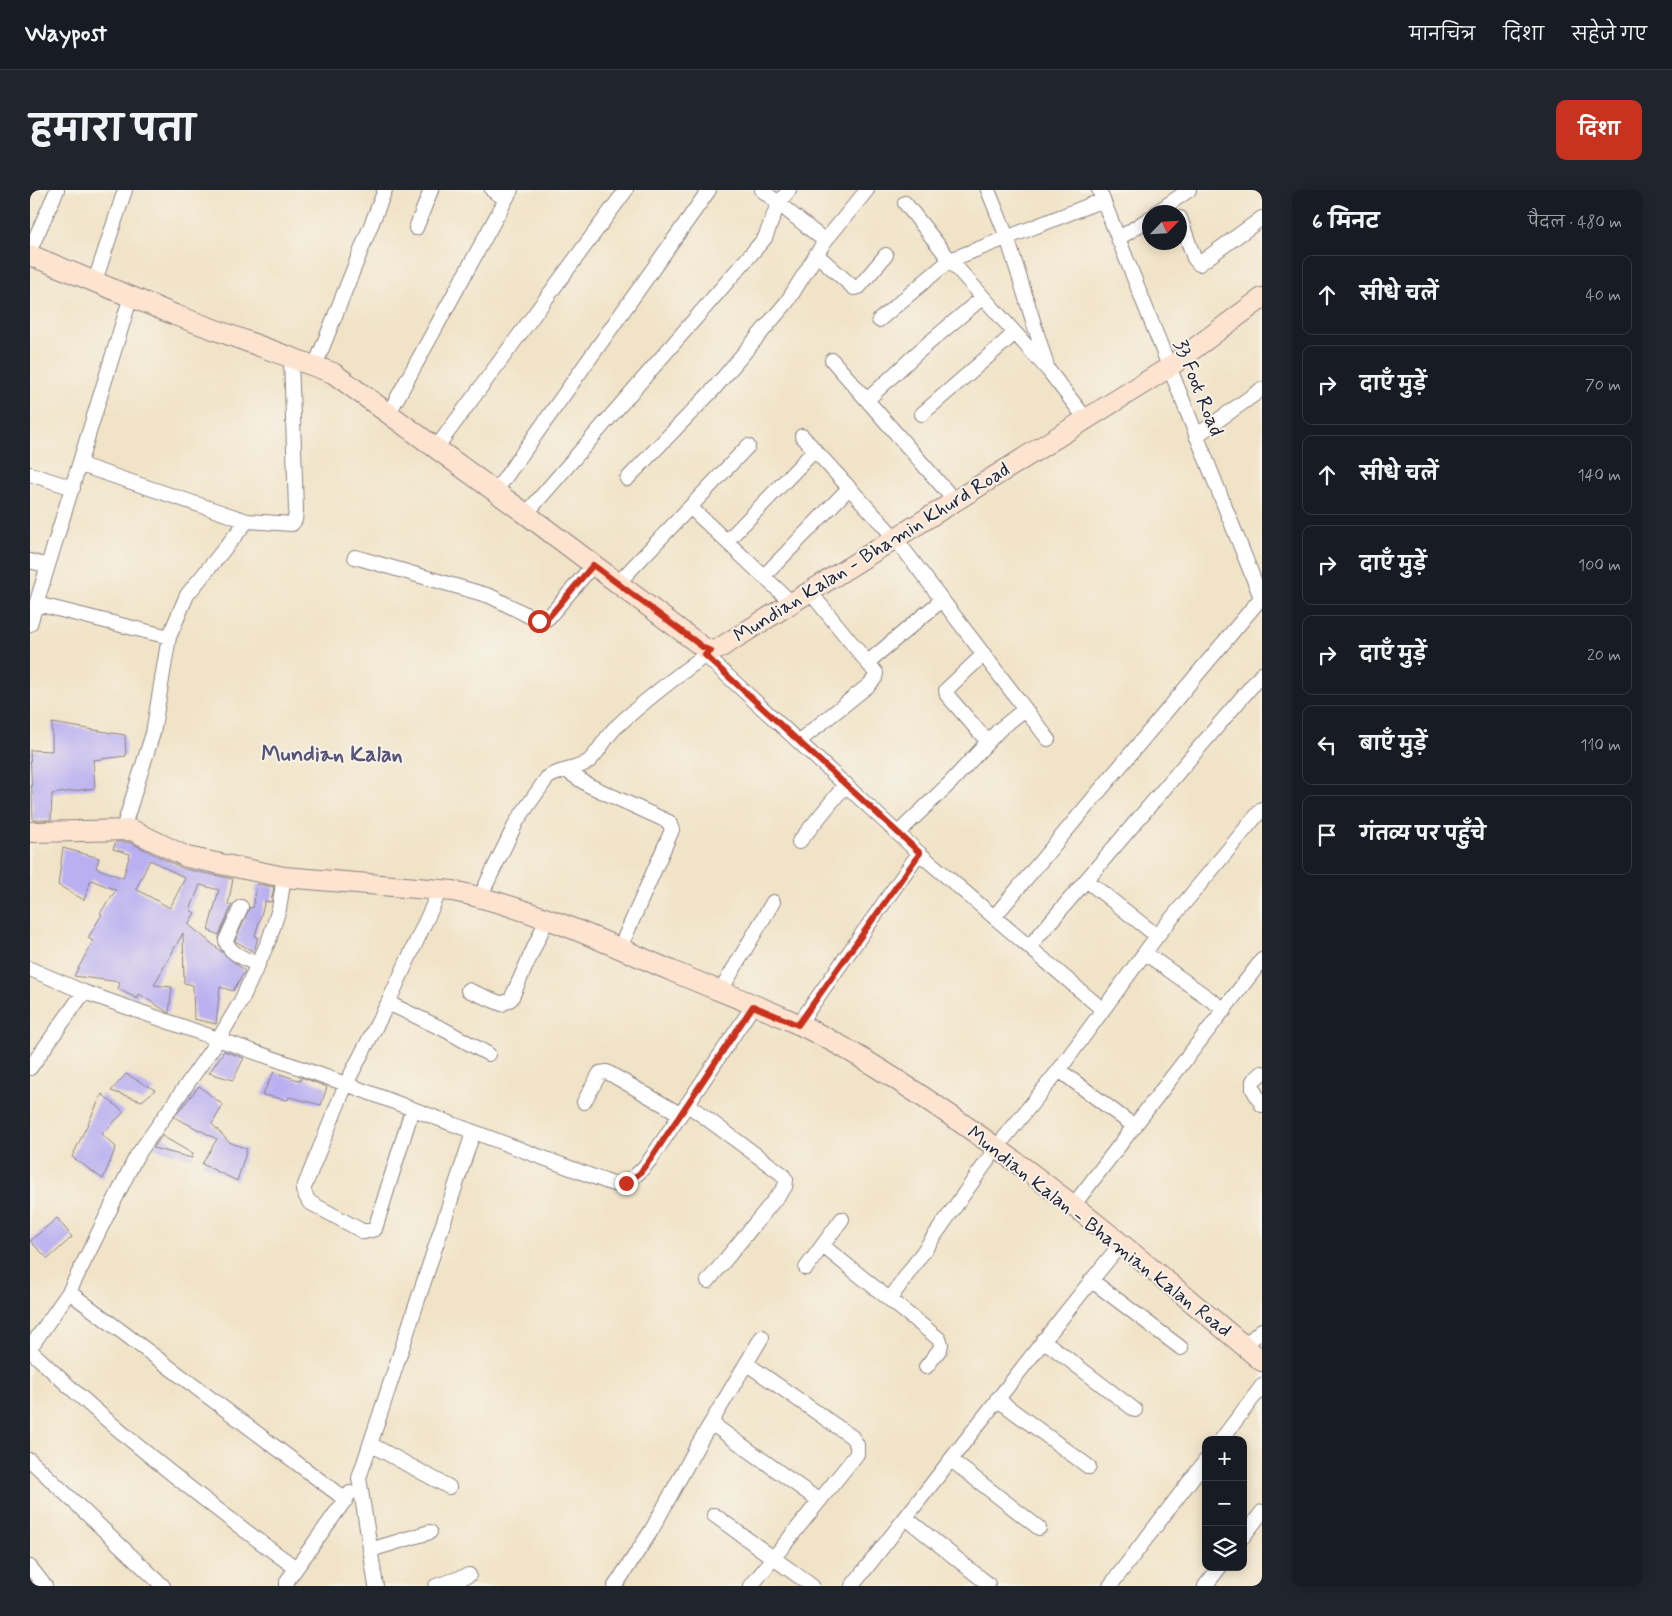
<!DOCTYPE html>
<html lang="hi">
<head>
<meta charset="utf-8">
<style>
	body { margin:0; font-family:Mynerve,"Playpen Sans Deva",sans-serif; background:#20242c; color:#f1f3f6 }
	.controls { position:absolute; right:15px; bottom:15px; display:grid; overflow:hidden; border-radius:10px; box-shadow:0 2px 12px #0003 }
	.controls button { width:45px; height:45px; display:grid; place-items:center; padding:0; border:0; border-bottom:1px solid #363941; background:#171b24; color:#f1f3f6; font:25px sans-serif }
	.compass { position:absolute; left:1112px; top:15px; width:45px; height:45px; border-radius:50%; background:#171b24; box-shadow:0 2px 12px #0003; rotate:65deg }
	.stop { position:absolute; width:15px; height:15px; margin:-11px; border:4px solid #c8321e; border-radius:50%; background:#fff }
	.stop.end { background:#c8321e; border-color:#fff; box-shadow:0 1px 5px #0008 }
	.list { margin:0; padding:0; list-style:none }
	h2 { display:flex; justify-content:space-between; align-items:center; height:65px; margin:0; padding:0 20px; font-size:21px }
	h2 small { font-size:16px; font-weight:400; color:#9ea1a6 }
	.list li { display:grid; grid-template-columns:32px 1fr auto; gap:15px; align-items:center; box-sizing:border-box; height:80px; margin:0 10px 10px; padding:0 10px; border:1px solid #363941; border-radius:10px }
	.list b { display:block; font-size:19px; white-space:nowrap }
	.list em { font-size:16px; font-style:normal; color:#9ea1a6 }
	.icon { flex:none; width:28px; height:28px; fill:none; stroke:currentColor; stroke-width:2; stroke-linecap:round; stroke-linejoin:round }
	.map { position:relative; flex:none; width:1232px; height:1396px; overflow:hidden; border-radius:10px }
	header { display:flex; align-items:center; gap:30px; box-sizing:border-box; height:70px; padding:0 25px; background:#171b24; border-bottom:1px solid #363941 }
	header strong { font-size:24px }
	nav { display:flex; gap:28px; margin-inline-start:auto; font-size:18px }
	.intro { display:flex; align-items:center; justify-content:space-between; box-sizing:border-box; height:120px; padding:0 30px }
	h1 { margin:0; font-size:35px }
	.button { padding:12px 22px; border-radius:10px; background:#c8321e; color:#fff; font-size:18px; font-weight:700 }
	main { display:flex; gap:30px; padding:0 30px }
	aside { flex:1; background:#171b24; border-radius:10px; box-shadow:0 2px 12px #0003 }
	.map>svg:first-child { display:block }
</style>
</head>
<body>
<header>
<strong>Waypost</strong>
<nav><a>मानचित्र</a><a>दिशा</a><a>सहेजे गए</a></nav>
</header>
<div class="intro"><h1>हमारा पता</h1><a class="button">दिशा</a></div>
<main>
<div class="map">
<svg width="1232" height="1396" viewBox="0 0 1232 1396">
	<rect width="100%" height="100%" fill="#f7f3e8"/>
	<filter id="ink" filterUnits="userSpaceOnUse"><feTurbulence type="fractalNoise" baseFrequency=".02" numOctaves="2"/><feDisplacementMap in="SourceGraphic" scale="10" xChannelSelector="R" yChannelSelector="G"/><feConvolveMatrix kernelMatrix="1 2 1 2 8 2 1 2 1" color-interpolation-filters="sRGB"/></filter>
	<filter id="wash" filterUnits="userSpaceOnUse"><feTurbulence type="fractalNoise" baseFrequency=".0096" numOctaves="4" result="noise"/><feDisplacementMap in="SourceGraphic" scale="20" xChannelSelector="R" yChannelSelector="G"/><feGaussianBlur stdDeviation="1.12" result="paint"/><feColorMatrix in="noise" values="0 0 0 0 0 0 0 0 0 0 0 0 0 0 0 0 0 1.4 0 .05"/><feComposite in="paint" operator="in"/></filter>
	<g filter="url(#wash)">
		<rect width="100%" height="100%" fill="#f1e3c7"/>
		<g id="blocks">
			<path fill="#bab0f1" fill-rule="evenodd" d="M 22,533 L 95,545 L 96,566 L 63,570 L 65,598 L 22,604 L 21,630 L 3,630 L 0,560 L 22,561 Z
				M 86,652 L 99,652 L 154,679 L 203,689 L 198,715 L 202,715 L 189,745 L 178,740 L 189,700 L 170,695 L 160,720 L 165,723 L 158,734 L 215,781 L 203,801 L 190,797 L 186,834 L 164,829 L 163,795 L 154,793 L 153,743 L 124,795 L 142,797 L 139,823 L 109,804 L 108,809 L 88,799 L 90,792 L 44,786 L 63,751 L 58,748 L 72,724 L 70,723 L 86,700 L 61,690 L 54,710 L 28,695 L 33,658 L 69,668 L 66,678 L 93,688 L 100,664 L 83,659 ZM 120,670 L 155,688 L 140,718 L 106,699 Z
				M 227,694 L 244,697 L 241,712 L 235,711 L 225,746 L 228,747 L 224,762 L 205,751 L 220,717 L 223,718 Z
				M 194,861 L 214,868 L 203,890 L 179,883 Z
				M 244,882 L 271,891 L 271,887 L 297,897 L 291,915 L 259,907 L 258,910 L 232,905 Z
				M 96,884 L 125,900 L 112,911 L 81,901 Z
				M 169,896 L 193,915 L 182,934 L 199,952 L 217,959 L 207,991 L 172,974 L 187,949 L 144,927 Z
				M 72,904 L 94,922 L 72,944 L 86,957 L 73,989 L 42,967 Z
				M 132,946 L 163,964 L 162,968 L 123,958 Z
				M 27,1028 L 42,1047 L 18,1069 L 0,1051 Z"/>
		</g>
	</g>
	<g filter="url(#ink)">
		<use href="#blocks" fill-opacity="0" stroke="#8a8281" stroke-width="1"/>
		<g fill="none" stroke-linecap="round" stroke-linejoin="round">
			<defs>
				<path id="street" d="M 462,0 L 476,9
					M 732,0 L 795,51
					M 958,0 L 977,47 L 1017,176
					M 1069,0 L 1232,410
					M 1127,22 L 1159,0
					M 1150,28 L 1164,68 L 1169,74 L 1232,28
					M 386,38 L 401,0
					M 1088,49 L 1120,28
					M 0,60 L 27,0
					M 786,64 L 824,98 L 829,97 L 856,65
					M 65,91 L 95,0
					M 849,130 L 920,70 L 875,13
					M 802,170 L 925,311
					M 285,176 L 355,0
					M 837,210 L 887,163 L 953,107
					M 359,223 L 481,0
					M 892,224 L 985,143
					M 1056,229 L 1019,181 L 920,70 L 1073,10
					M 772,246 L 865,348 L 1018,549
					M 1166,246 L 1232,199
					M 406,258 L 596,0
					M 51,275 L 217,331 L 262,334 L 265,330 L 266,320 L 261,167
					M 0,284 L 43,298
					M 597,289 L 682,201 L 757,112 L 795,51 L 837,0
					M 465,302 L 679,0
					M 660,317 L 762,413
					M 496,324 L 735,48 L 748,14 L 759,0
					M 697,351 L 785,260
					M 325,367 L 460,406 L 511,432 L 518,428 L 563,375
					M 0,371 L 18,376
					M 734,386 L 819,298
					M 588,393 L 718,256
					M 7,414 L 139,447
					M 0,434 L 101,106
					M 954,464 L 916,500 L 917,505 L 958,552
					M 675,465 L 889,663 L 768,835
					M 838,472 L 912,410
					M 769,551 L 839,495 L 845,488 L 846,483 L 780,402
					M 537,581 L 558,595 L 639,632 L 642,640 L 590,758
					M 93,639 L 123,543 L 139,447 L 157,405 L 217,331
					M 868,643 L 920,593 L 969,540 L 995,519
					M 769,652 L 816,594
					M 889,663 L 1073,820
					M 1056,690 L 1127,746
					M 450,707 L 487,631 L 517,588 C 529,579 546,581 559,571 C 569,562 575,548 585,538 C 615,510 648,485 681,461
					M 211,717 L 196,750 C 198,764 217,769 228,775
					M 964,727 L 1231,408
					M 999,757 L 1232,484
					M 1115,763 L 1195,820
					M 0,779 L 54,802 L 316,894 L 583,994 C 601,992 609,984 620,970 L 723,816
					M 438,800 L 472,814 L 481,809 L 517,729
					M 690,802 L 743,712
					M 358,813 L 415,840 L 458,864
					M 0,878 L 54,802
					M 1029,880 L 1105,937
					M 1232,883 L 1223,891 L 1223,899 L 1232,915
					M 554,912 L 570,883 L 577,882 L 650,924
					M 657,914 L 752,984 L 756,990 L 755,997 L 678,1091
					M 382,920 L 345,1039 L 334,1042 L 279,1012 L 273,1000 L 316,894 L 358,813 L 410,700
					M 1042,1017 L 1232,770
					M 793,1056 L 909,1149 L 911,1154 L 910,1159 L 896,1177
					M 776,1078 L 812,1029
					M 1061,1090 L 1151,1158
					M 39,1102 L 316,1310
					M 860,1109 L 967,957 L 1029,880 L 1127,746 L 1232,619
					M 1013,1150 L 1105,1220
					M 1214,1156 L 1232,1140
					M 0,1158 L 39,1102 L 106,967 L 188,850 L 211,811 L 239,750 L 249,719 L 254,687
					M 0,1160 C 83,1240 172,1310 266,1378
					M 717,1174 L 822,1247 L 827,1255 L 827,1264 L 721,1396
					M 967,1209 L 1059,1277
					M 681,1233 L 788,1310
					M 1191,1250 L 1232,1196
					M 340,1254 L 419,1297
					M 0,1270 L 133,1396
					M 921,1270 L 1009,1338
					M 684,1325 L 782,1396
					M 876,1328 L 958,1394
					M 1213,1347 L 1232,1322
					M 340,1360 L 400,1342
					M 0,1377 L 15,1396
					M 257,1396 L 257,1391 L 320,1303
					M 346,1396 L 329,1288 L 443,943
					M 406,1396 L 439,1385
					M 585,1396 L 621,1341 L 669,1253 L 732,1147
					M 822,1396 C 912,1282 999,1167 1090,1055
					M 1080,1396 L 1176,1270
					M 1175,1396 L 1190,1377"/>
				<path id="secondary" d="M 0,65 L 145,125 L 303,183 L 496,324 L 674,458 L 681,461 L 688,459 L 1138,178 L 1232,108
					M 0,642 L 102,640 L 157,667 L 254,687 L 423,701 C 499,717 571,750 642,781 C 702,807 767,829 823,863 C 970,950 1102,1061 1232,1171"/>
			</defs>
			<use href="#street" stroke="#8a8281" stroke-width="16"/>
			<use href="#secondary" stroke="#8a8281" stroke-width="22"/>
			<use href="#street" stroke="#fff" stroke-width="14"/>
			<use href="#secondary" stroke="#fde4d1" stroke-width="20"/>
		</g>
	</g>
	<g fill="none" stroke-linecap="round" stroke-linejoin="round" filter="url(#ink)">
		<path stroke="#c8321e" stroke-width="6" d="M 509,431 L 513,432 L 518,428 L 563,375 L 674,458 L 681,461 L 675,465 L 890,663 L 768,835 L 723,816 L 620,970 L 609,984 L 596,993"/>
	</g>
	<g text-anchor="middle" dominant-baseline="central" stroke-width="4" stroke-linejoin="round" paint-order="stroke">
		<g font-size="20" fill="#22223b" stroke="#f7f3e8">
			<text transform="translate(1168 198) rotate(68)">33 Foot Road</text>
			<text transform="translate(842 363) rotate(-32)">Mundian Kalan - Bhamin Khurd Road</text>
			<text transform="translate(1069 1042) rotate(38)">Mundian Kalan - Bhamian Kalan Road</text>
		</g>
		<g font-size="22" font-weight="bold" fill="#57547b" stroke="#f7f3e8">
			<text x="302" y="565">Mundian Kalan</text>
		</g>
	</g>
</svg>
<div class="controls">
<button>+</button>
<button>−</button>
<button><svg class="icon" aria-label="layers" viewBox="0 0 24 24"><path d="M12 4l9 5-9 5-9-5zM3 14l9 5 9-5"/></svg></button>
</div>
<svg class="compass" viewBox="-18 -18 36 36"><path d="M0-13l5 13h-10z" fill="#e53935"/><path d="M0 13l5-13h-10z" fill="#9ea1a6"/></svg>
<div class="stop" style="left:509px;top:431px"></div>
<div class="stop end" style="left:596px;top:993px"></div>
</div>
<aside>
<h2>6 मिनट<small>पैदल · 480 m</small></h2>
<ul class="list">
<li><svg class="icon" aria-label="ahead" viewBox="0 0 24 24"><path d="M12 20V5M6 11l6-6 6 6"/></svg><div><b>सीधे चलें</b></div><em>40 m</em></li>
<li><svg class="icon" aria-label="right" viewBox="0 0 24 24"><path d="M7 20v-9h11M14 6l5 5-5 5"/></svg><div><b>दाएँ मुड़ें</b></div><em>70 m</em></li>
<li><svg class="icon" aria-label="ahead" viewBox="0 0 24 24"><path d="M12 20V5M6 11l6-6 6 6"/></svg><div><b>सीधे चलें</b></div><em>140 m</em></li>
<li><svg class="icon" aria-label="right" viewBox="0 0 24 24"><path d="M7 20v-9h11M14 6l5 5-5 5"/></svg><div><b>दाएँ मुड़ें</b></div><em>100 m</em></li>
<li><svg class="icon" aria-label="right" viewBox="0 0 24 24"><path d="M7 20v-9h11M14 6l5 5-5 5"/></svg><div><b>दाएँ मुड़ें</b></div><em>20 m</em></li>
<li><svg class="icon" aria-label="left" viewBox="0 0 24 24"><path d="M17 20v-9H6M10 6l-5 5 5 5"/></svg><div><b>बाएँ मुड़ें</b></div><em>110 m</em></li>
<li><svg class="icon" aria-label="arrive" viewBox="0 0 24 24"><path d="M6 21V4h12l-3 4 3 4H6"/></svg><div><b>गंतव्य पर पहुँचे</b></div></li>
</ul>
</aside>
</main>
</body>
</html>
